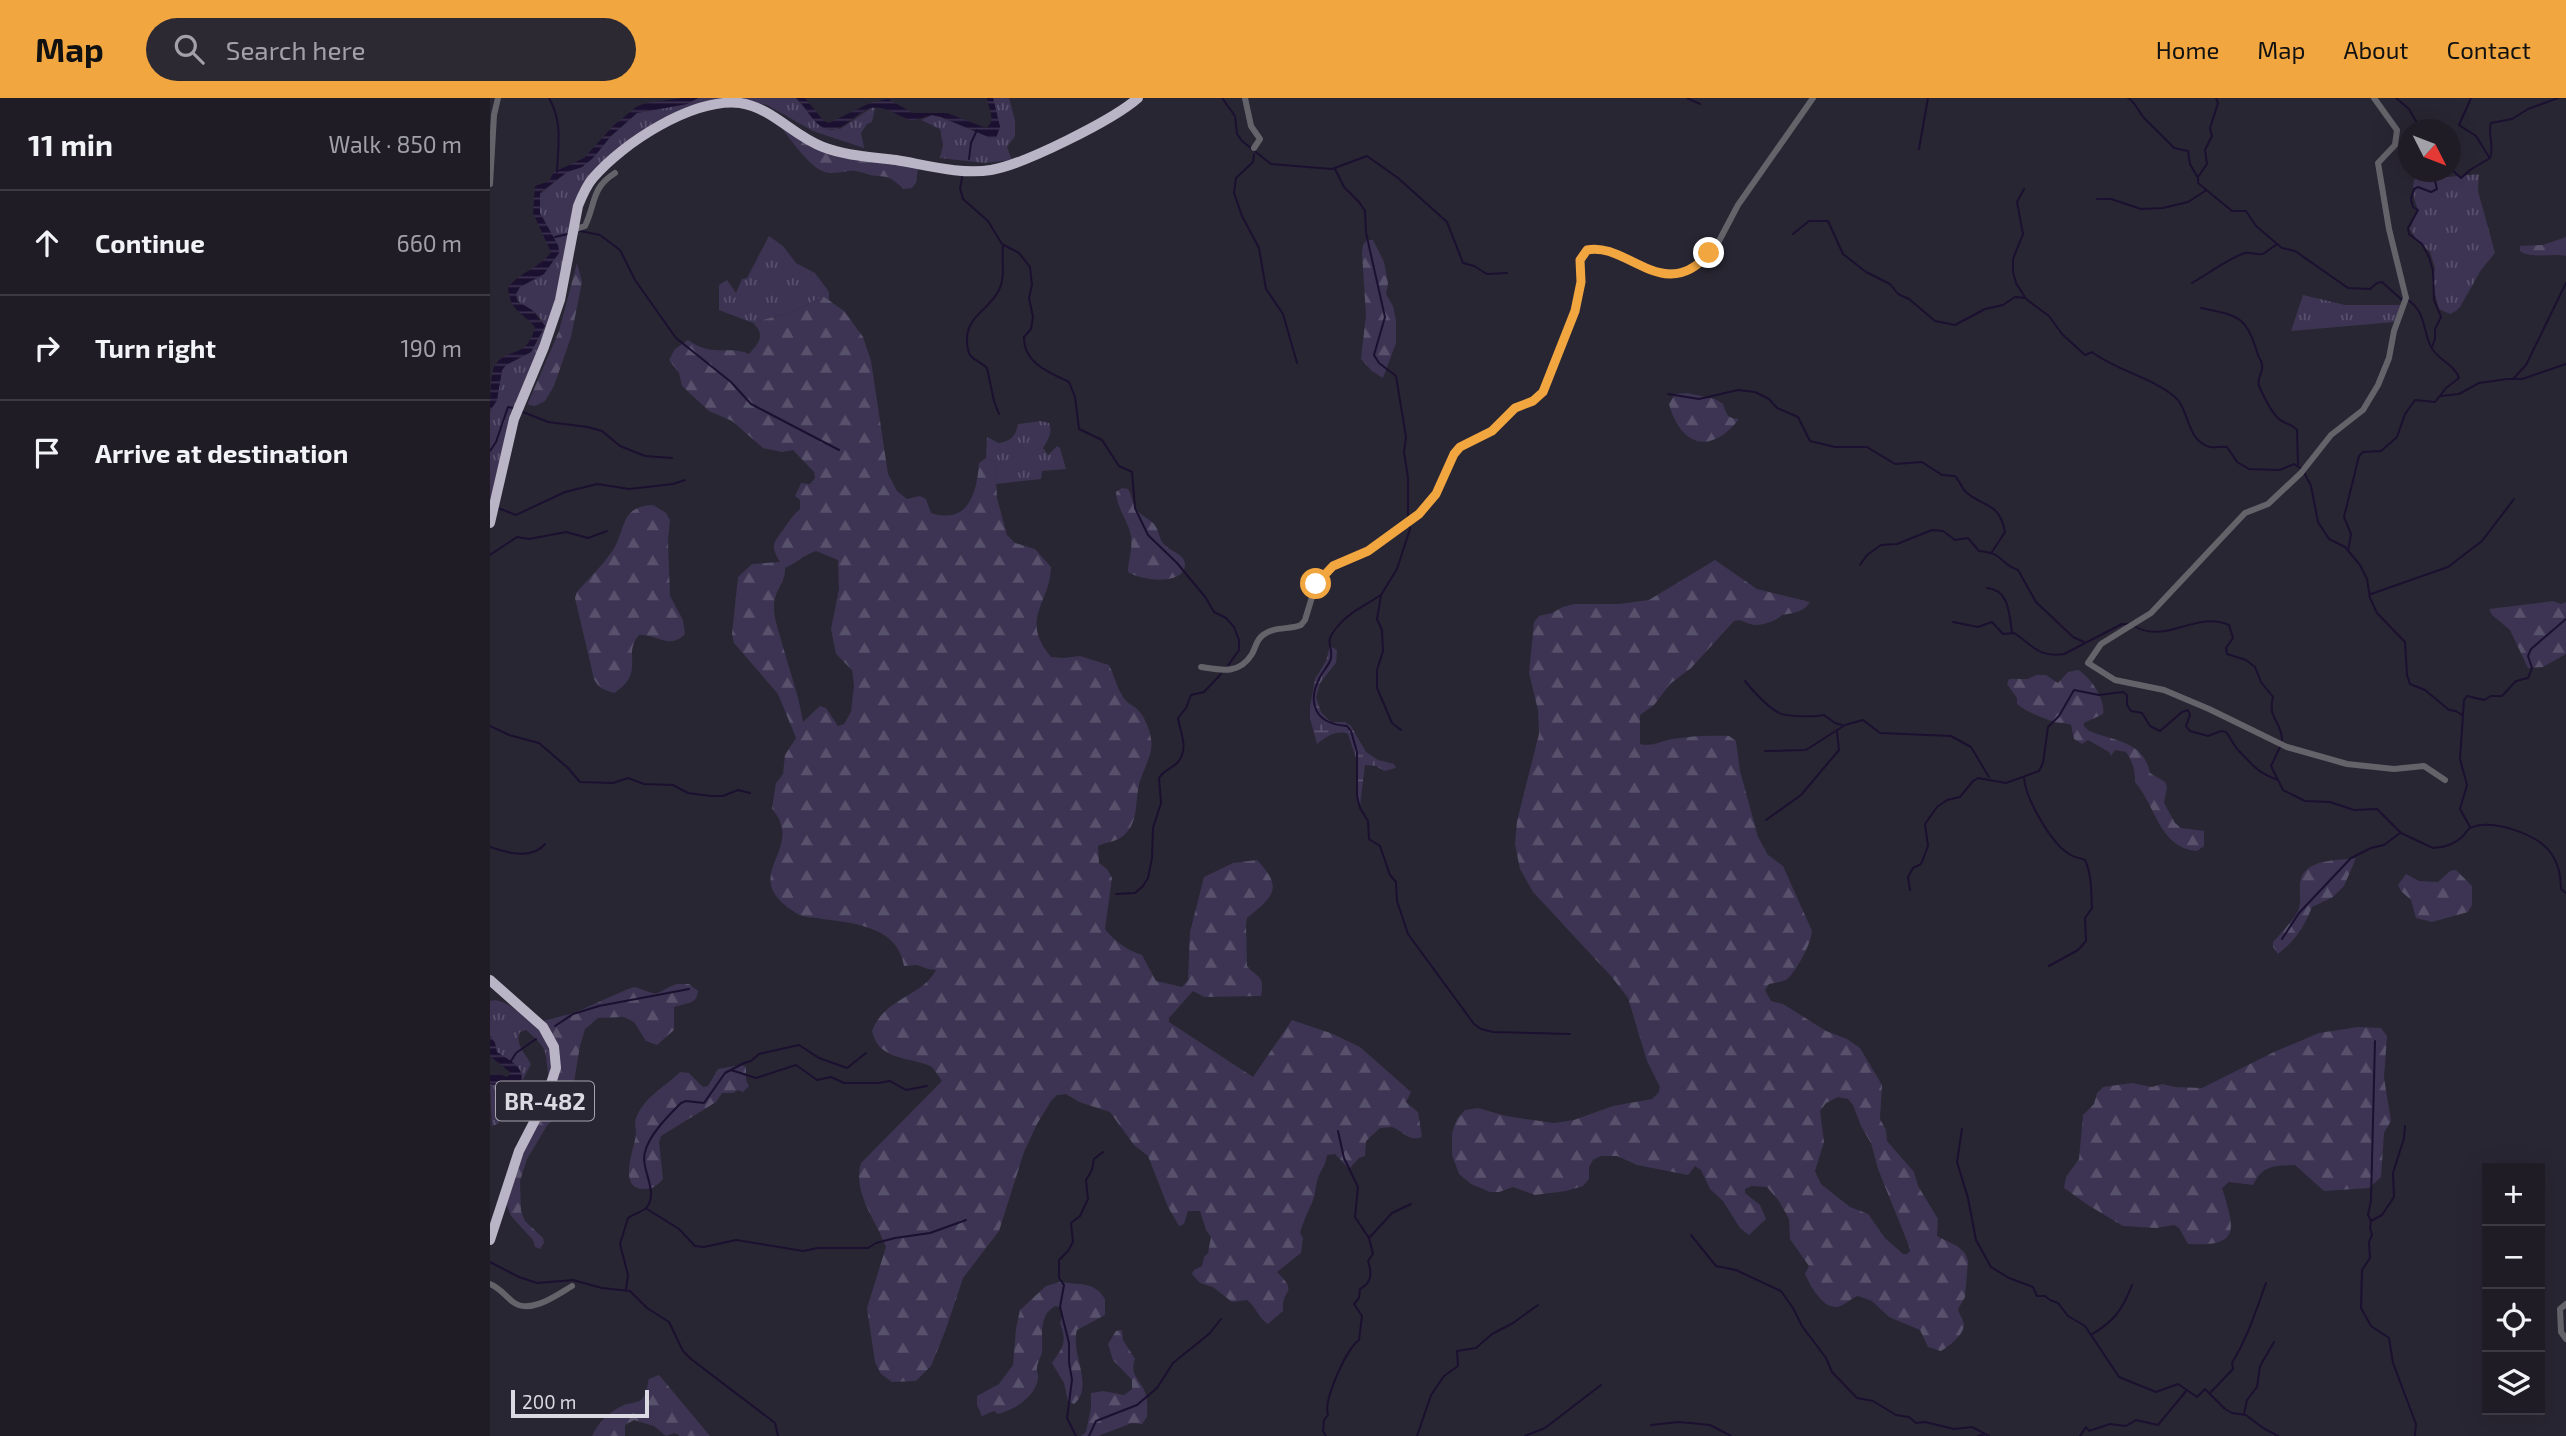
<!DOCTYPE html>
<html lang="en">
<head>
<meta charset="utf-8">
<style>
	body { margin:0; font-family:"Exo 2",sans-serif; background:#2c2932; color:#f1f3f6 }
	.controls { position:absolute; right:21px; bottom:21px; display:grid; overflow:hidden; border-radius:0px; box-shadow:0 7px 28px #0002 }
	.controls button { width:63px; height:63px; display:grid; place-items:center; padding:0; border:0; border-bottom:2px solid #3c3a43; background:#1f1c26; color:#f1f3f6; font:35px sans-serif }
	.compass { position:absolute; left:1908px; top:21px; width:63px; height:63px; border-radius:50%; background:#1f1c26; box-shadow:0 7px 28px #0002; rotate:132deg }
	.scale { position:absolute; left:21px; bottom:18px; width:138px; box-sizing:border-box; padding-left:7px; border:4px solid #dbd9e2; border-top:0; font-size:19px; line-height:24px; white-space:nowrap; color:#dbd9e2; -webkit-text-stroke:5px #292633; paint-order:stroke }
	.stop { position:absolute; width:21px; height:21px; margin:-16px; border:5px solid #f1a640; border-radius:50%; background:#fff }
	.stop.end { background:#f1a640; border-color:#fff; box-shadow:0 2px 7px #0008 }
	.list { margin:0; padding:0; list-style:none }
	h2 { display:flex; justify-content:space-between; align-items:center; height:91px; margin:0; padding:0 28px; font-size:30px }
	h2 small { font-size:23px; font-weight:400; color:#a1a1a7 }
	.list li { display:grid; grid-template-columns:46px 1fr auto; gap:21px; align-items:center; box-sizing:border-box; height:105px; padding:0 28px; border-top:2px solid #3c3a43 }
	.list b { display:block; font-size:26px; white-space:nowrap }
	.list em { font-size:23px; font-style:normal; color:#a1a1a7 }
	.icon { flex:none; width:38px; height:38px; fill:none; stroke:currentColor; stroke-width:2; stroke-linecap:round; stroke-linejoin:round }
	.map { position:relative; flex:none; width:2076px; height:1338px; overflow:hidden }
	header { display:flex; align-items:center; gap:42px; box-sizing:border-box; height:98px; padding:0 35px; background:#f1a640; color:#111 }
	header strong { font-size:33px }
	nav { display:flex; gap:38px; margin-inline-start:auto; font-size:24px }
	.search { width:490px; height:63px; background:#2c2932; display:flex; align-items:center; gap:18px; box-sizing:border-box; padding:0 24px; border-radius:38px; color:#a1a1a7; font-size:26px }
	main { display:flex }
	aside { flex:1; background:#1f1c26 }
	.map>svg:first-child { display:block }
</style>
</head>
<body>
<header>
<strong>Map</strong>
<div class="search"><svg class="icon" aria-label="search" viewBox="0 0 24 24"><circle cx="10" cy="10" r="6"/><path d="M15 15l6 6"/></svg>Search here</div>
<nav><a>Home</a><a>Map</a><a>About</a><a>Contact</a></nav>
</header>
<main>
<aside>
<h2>11 min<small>Walk · 850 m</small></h2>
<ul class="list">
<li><svg class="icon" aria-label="ahead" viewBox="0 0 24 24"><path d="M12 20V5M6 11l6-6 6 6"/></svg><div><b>Continue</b></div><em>660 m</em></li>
<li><svg class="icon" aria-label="right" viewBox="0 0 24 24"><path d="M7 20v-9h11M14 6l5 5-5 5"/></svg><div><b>Turn right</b></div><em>190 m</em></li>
<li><svg class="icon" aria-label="arrive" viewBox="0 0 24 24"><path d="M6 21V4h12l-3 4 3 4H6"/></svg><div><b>Arrive at destination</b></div></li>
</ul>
</aside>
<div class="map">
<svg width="2076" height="1338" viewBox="0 0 2076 1338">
	<defs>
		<pattern id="grass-tufts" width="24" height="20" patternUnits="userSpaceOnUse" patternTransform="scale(1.75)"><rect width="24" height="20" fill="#3c3452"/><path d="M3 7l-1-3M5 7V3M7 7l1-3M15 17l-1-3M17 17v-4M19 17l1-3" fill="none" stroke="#58516b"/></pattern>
		<pattern id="forest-firs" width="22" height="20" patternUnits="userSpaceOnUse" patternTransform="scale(1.75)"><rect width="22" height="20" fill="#3c3452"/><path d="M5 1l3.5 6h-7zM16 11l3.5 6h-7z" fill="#58516b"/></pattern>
		<pattern id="wetland-marsh" width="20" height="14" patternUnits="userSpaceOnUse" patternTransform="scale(1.75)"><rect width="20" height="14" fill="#3c3452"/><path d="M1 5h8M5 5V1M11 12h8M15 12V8" fill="none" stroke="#58516b"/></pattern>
		<pattern id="water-rules" width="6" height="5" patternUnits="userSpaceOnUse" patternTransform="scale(1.75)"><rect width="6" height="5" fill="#1b1030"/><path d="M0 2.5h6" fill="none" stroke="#3c324e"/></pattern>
	</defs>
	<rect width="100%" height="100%" fill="#292633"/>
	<path fill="url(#grass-tufts)" d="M 208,0 L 306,0 L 328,26 L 350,31 L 383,9 L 385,10 L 382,24 L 377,26 L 371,35 L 374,50 L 323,33 L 277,7 L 246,0 L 173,22 L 94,92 L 72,193 L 36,286 L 0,412 L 0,313 L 7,302 L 12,272 L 16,267 L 41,254 L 55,228 C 52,223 48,216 43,213 C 34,206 28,208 26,195 L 30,189 L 55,173 L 69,151 L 50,115 L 50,96 L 77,74 L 92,69 L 103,60 L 121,38 L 147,15 L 197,6 Z
		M 503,0 L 519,0 L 525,23 L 525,38 L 517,49 L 522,62 L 494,65 L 450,60 L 453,47 L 450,31 L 431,22 L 442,17 L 451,19 L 501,40 L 505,40 L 510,29 Z
		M 1930,74 L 1958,79 L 1989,76 L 1988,93 L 2005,155 L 1991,172 L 1970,209 L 1966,213 L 1960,216 L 1949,211 L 1942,184 L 1945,170 L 1940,154 L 1926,141 L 1920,131 L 1928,112 C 1923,99 1919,84 1930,74 Z
		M 279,138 L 293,148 L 306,165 L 325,175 L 339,194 L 339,202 L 333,198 L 307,212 L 263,225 L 229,212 L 229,187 L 237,182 L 246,195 L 252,181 L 257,180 Z
		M 1813,197 L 1855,207 L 1916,207 L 1904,224 L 1801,233 Z
		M 551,323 L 559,325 C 563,334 558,342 553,350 L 558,357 L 567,348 L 570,350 L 576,371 L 552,373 L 551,381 L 506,386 L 505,365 L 496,360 L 497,339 L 509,345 C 521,343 526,338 528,326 Z
		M 5,902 C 22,904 52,931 59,947 C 62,958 62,970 59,980 C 54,954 61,953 36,932 L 30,934 C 24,946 37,958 41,966 L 31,985 C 34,969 20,963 6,954 L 5,945 L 0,938 L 0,903 Z
		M 0,986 L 24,990 L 22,998 L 12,1004 L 8,1026 L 2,1028 Z"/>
	<path fill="url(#forest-firs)" fill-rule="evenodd" d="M 288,25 L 327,42 L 371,56 L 429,64 L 426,85 L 422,90 L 414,91 C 397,76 400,80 380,77 C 373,75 367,72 359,73 C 350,74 340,77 332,73 C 318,67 298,38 288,25 Z
		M 2076,139 L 2076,158 C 2062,155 2040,161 2030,153 L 2030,148 L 2053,147 Z
		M 877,142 L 883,142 L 894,164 L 898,185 L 896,196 L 903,208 L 906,223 L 906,245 L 893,280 L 882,273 L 871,261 L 876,217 L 872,155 L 873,147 Z
		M 87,165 L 92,184 L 81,239 L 64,288 L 55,303 L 45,308 L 39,307 L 38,305 L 69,233 Z
		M 333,198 L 354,213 L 373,239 L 381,263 L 398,376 L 407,393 L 417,401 L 430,398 L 436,401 L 441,415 C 479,427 487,394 489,365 L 496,360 L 505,365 L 507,400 L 517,437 L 525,445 L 545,451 L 561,469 C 560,506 529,521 561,559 L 573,560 L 590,558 L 619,567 C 624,577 626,587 632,597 C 636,605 641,606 647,611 C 654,617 660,632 661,641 C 664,654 654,670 650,683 C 645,698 649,721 637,734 C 629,744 619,743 608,748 L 609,765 L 617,771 L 622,780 L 615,831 C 625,844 637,852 652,857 L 666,883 L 692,889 L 698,882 L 700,834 L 714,779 L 743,765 L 767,762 C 793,790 785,797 757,820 L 756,826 L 757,868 C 768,881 775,876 771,898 L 714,899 L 703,893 L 679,920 L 679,924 L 763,979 L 802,922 L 843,936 L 870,949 L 921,994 L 916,1004 L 928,1014 L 932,1039 C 917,1044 914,1033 902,1029 L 890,1030 L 876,1043 L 875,1058 L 869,1060 L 859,1071 L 845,1056 L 837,1057 C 836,1065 833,1070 829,1077 C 825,1086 826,1097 822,1105 C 817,1115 813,1124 810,1135 L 813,1140 L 811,1155 L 787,1174 C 810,1197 791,1189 793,1213 L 778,1226 C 768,1220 767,1210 757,1202 L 742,1204 L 723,1189 L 710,1185 L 702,1176 L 704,1172 L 712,1168 L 714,1159 L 718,1155 L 721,1139 L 716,1132 L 710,1113 L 698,1113 L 694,1126 L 689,1128 L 678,1109 L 658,1058 L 644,1047 L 620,1014 L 589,1004 L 576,996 L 567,997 L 561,1003 L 547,1026 L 534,1054 L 509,1133 L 473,1180 L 456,1231 L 441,1268 L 426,1283 L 402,1284 L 391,1276 L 385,1264 L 377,1210 L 396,1149 C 386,1122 362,1094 371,1065 L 452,983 L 442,969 C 420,958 389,964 382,933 C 395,899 432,899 446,872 L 438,871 L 427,867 L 414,868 C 408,829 365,825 332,821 C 324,819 313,820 306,815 C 251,781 304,758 290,724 C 289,719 284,714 282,710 L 286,685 L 293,676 L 295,657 L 306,640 L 288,596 L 244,545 L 242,536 L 248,479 L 262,466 L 290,464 C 279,446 284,445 295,429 C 300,422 303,417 310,411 L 310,402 L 305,398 L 311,385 L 320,386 L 325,380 L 324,374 L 303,352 L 292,354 L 273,350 L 242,323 L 219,313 L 192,288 L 189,275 L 179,262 L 185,251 L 198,242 C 223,260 237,247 259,256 C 269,245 276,237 263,225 L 307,212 ZM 326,453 L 348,462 L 349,491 L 341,531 L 346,556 L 362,572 L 364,587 L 361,614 L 354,626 L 348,628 L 336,610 L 330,608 L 313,624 C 309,598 300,574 293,549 C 290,536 283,520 284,506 C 285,492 296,483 295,470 C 307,465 313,457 326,453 Z
		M 1197,295 L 1225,301 L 1233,306 C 1236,316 1238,321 1249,321 C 1221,357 1191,349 1179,306 L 1185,296 Z
		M 632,390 L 638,391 C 642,397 642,405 646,411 C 651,419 662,421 666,429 C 670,436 669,443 676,448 C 682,454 694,456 695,466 C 695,489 649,482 638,474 C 638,462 643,451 641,439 C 639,423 627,412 626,394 Z
		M 163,407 L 176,415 L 180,422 L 178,443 L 180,498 L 193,522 L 195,536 C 180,552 167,536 149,537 C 135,553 148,566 138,582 C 135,587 129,591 125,595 C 116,593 108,590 104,581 L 85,500 L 87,494 C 99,480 113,467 123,452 C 137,430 129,409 163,407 Z
		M 1225,462 L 1267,491 L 1320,504 C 1314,514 1304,515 1292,517 C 1285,524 1269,529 1260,526 C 1253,524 1251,521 1244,523 L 1201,570 L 1180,586 L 1164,607 L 1150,617 L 1150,646 C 1160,649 1172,643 1182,641 C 1201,638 1220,637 1239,638 L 1246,643 L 1250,673 L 1268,739 L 1278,757 L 1293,768 L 1322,833 C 1322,844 1305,876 1296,882 C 1291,884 1284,885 1279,886 L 1275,892 L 1281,903 L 1293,906 L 1336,933 L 1357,941 L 1370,950 L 1392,987 L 1390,1021 L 1396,1032 L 1397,1043 L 1424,1074 L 1428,1088 L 1448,1121 L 1447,1138 L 1467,1148 L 1475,1155 L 1478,1163 L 1475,1199 L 1468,1211 C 1469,1216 1474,1222 1474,1227 C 1473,1238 1459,1248 1451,1253 L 1438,1249 L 1430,1232 L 1399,1219 L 1382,1203 L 1368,1198 C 1361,1200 1354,1208 1347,1209 C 1332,1210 1320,1187 1315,1176 L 1319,1168 L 1300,1141 L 1299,1121 L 1289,1103 L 1277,1089 L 1262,1088 L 1255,1091 L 1255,1095 L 1270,1107 L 1276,1121 L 1259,1137 L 1250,1130 L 1233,1103 L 1220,1091 L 1211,1072 L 1205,1068 L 1198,1077 L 1147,1067 L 1127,1058 L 1111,1058 L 1103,1062 L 1099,1069 L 1099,1081 L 1093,1088 L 1076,1093 L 1045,1097 L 1023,1089 L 1009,1094 L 1000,1094 L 981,1086 L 969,1076 L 962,1057 L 962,1035 L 967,1021 L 975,1012 L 988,1010 L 1016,1018 L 1064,1025 L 1084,1022 L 1123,1008 L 1162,1001 L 1169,994 L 1170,989 L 1157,963 L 1138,900 L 1121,878 L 1043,794 L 1030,771 L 1025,746 L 1027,723 L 1049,636 L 1048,612 L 1039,575 L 1044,524 L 1049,518 L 1062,515 L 1073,509 L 1084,506 L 1129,506 L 1159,502 ZM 1348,999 L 1358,1001 L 1363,1007 L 1371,1028 L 1381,1045 L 1388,1071 L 1419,1148 L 1420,1153 L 1417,1156 L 1413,1156 L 1395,1140 L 1378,1116 L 1360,1109 L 1331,1086 L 1325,1073 L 1334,1044 L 1330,1013 L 1336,1005 Z
		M 2063,503 L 2071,506 L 2076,504 L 2076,556 L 2053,569 L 2038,570 L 2020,532 L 2002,517 L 1999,511 Z
		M 1588,572 C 1600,578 1616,602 1613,616 L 1594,625 L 1594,628 L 1599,633 C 1624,643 1654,643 1660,675 L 1675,684 L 1677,689 L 1674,705 L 1685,725 L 1691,730 L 1714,733 L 1714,748 L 1707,753 C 1669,750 1666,708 1645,684 C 1645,672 1643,664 1636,654 L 1625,652 L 1621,658 L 1619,654 L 1598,642 L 1592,646 L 1584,641 L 1581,627 C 1575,624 1570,626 1564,624 C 1551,619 1538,615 1527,606 L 1527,600 L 1517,586 L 1519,581 L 1538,581 L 1546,577 L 1556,577 L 1568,585 L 1578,574 Z
		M 1866,760 L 1854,788 L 1843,799 L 1822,809 C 1814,829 1806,842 1788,856 L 1783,849 L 1783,844 C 1791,835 1802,824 1808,813 C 1812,804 1809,795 1810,786 C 1812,760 1847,763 1866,760 Z
		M 1966,772 L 1982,788 L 1982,807 L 1978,814 L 1942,824 L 1926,820 L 1921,802 L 1911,793 L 1908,787 L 1916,776 L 1929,783 L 1948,784 L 1960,773 Z
		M 187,886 L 199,886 L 208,893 C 207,907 195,905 184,909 L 184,932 L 167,947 L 156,943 L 144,924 L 134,919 L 108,920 L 95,931 L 90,948 L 84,984 L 73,1002 L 68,1019 L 58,1026 L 37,1061 L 30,1083 L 31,1113 L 35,1123 L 53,1140 L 54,1145 L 50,1151 L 45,1149 L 43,1142 L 21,1118 L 16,1105 L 37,1046 L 64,992 L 70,973 L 49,924 L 84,915 L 138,891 L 145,889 C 175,900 162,895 187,886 Z
		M 1868,929 L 1891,930 L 1897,938 L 1894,980 L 1901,1023 L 1894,1035 L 1891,1079 L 1879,1090 L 1834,1093 L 1805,1067 C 1783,1068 1773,1067 1763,1087 L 1739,1084 L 1732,1090 C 1745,1132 1751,1149 1698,1146 L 1689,1130 L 1684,1127 L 1666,1130 L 1633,1128 L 1598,1107 L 1574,1090 L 1576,1079 L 1589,1061 L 1593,1017 L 1604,1006 L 1607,995 L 1613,989 L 1642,985 L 1662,989 L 1672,986 L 1685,989 L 1712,990 L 1784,954 L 1829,935 Z
		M 251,967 L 256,969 L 256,982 L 259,988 L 253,994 L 248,992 L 243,995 L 232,995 L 226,1004 L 171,1038 L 169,1044 L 173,1081 C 168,1087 163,1091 155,1091 C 126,1092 145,1049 146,1036 C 146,1031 144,1025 146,1020 C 155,998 174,990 190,974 L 199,975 L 213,989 L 218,988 L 228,971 Z
		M 570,1184 C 588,1187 605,1183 615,1201 L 615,1217 L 587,1232 C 580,1256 605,1288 584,1306 L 578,1303 L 574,1285 L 562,1265 C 572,1251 578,1244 570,1225 L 573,1216 L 569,1209 L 565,1208 C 548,1218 553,1237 552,1254 C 551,1260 547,1264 547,1270 C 546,1273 549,1277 548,1281 C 545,1299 524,1312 508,1316 L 504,1313 L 492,1318 L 487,1307 L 487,1298 L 509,1286 L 523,1267 L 526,1231 L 530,1212 L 556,1188 Z
		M 632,1232 L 633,1242 L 645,1261 C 639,1277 650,1281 655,1294 C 658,1302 657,1311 657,1319 L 652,1326 L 642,1325 L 608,1338 L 591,1338 L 596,1334 L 601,1310 L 601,1295 L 613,1293 L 634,1297 L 642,1291 L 642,1282 L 623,1262 L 618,1246 L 626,1233 Z
		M 169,1277 L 220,1338 L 190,1338 L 185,1335 L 176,1338 L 164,1328 L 144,1322 L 135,1327 L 135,1338 L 102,1338 C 109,1323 119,1314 134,1307 C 139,1305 147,1305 151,1302 C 157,1297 157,1287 159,1281 Z"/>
	<path fill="url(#wetland-marsh)" d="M 840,548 L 847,552 L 846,565 L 830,585 L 826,599 L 831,614 L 841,624 L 855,624 L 861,628 L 876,654 L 888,662 L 904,666 L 906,670 L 894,673 L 886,668 L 875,667 L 870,708 L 866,698 L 866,660 L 858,636 C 847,631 835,639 827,646 L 820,620 L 820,609 L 825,581 L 836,563 Z"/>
	<path fill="url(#water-rules)" d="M 193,0 L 208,0 L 197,6 L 147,15 L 121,38 L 103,60 L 92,69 L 77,74 L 50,95 L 50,115 L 68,147 L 69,155 L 54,176 L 30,189 L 26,196 L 27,203 L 42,212 L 55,228 L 41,254 L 16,267 L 12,272 L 7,302 L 0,313 C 0,299 0,282 4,269 C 15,248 37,263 45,229 C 31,213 21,214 18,190 C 29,174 50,170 61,154 L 43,115 L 45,88 L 59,83 L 64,74 L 94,60 L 123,28 L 146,9 L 156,5 Z
		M 306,0 L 315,0 L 333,22 L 339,25 L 380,5 L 398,1 L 423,15 L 457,15 L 496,30 C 507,23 498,10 497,0 L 503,0 L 510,29 L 506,40 L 501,40 L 451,19 L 442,17 L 422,23 C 410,19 394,7 381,10 C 364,14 351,40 332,29 C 321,23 316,8 306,0 Z
		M 0,938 L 5,945 L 7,954 C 20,963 40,971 28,989 L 20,990 L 0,986 L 0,977 L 9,976 L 17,979 L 21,975 L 0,958 Z"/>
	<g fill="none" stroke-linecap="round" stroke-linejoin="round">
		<path stroke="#1b1030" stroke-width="2" d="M 59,0 C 73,24 68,48 67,74
			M 732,0 L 745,18 L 747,36 L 752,43 L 781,66 L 842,71 L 877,58 L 908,80 L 957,124 L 973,165 L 984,168 L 997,176 L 1017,175
			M 1197,0 L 1210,6
			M 1638,0 C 1647,5 1648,15 1656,22 C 1665,31 1675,40 1684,50 L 1698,53 L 1700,66 L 1708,80 L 1708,85 L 1742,113 L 1756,113 L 1766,128 L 1792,150 L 1805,153 L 1858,190 L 1880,191 L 1887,185 L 1892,184 L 1912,202
			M 1906,0 L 1919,11 L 1931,32
			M 1981,0 L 1969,27 L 1986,38 L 1999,59
			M 1429,51 L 1438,0
			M 764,56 L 763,64 L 746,80 L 744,95 L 752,118 L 769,150 L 776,191 L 793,216 L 807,265
			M 479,61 L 481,45 L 487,32
			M 1960,70 L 1971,80 L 1980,72 L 2000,60 C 2005,48 1997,36 2001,25 L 2022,21 L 2038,11 L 2068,0
			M 845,71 L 854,89 L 869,104 L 875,113 L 876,135 L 895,219 L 884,257 L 889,265 L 906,278 L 916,339 L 914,354 L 918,380 L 918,420
			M 473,76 L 470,90 L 473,101 L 498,123 L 512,146 L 529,155 L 540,169 L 542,187 L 539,200 L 543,219 L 541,231 L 534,239 C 533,265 560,275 579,284 L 585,299 L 589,331 L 612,342 L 629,368 L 642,374 L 645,410 L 658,437 L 687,465 L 716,500 L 724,514 L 736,520 L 744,529 L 749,542 L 749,552 L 737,569
			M 1708,79 L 1717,66 L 1715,52 L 1722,38 L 1720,30 L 1728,5 L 1726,0
			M 1534,91 L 1527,104 L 1533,136 L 1523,161 L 1523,174 L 1526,185 L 1536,201 L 1559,218 L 1572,236 L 1595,257 L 1602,254 C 1627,273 1659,278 1684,298 C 1700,311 1696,343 1720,349 C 1726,350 1731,348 1737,349 L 1747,364 L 1759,371 L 1790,372 L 1804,366 L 1812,371
			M 1607,101 L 1621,101 L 1651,111 L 1673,110 L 1698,104 L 1715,93
			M 90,133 L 110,137 L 130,152 L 145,182 L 186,240 L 241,284 L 261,306 L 349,352
			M 1303,136 L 1319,123 L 1338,123 L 1353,156 L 1376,174 L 1400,186 L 1408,196 L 1419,201 L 1445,223 L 1465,227 L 1495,211 L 1513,207 L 1525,199 L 1535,200
			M 65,139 L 78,136
			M 1702,185 C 1716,177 1741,159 1755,155 C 1760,154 1767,157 1772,156 C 1776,155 1782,149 1786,147
			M 1711,210 C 1750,218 1756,218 1768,257 C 1769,260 1772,263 1772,267 C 1774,274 1766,280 1769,288 C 1773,297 1781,314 1789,321 C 1794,326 1801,325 1807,332 L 1808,366
			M 1942,249 L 1945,241 L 1945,231 L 1951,219 L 1944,202 L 1943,173 L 1939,159 L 1932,146 L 1919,136 L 1918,130 L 1928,112 L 1923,109 L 1921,101 L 1924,91 L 1928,89 L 1941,94 L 1947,91 L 1943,74
			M 2024,280 L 2036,267 L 2076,185
			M 1178,296 L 1209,301 L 1248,292 L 1265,294 L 1279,301 L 1287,310 L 1308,319 L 1320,343 L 1345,349 L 1377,349 L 1405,366 L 1432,364 L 1452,377 L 1465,378 C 1470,383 1471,389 1475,393 C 1492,410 1509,402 1515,434 L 1502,454
			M 1951,298 L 1969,296 L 1989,285 L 2017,281 L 2032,281 L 2076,266
			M 33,314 L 58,324 L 98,329 L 112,333 L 130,348 L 155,358 L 182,360
			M 509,316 L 504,303 L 497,270 C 492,265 485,263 480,257 C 477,252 477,246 477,241 C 477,218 500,211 509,192 C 516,178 511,163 513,148
			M 0,353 L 6,344 L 18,309 L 23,310
			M 1814,374 L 1821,388 L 1828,424 L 1839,441 L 1855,449 L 1870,467 L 1877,481 L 1880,500 L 1887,515 L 1915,544 L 1917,577 L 1920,586 L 1935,592 L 1959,612 L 1966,613 L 1972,617
			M 8,410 L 26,417 L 75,394 L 107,386 L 139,391 L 183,386 L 195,382
			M 1858,453 L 1861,436 L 1854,419 L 1869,358 L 1873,354 L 1891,353 L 1907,339 L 1915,316 L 1925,302 L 1945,304 L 1956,290 L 1969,280 C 1964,265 1946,262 1940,247 C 1933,231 1935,213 1918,202
			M 0,457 L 27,439 L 39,441 L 76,434 L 98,440 L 117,433
			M 1370,467 L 1377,457 L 1391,447 L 1407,446 L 1442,432 L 1453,433 L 1465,442 L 1478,440 L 1489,453 C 1514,455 1510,466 1528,472 L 1546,504 L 1583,539 L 1594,544
			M 1497,490 C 1520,492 1519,517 1522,534
			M 1881,496 L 1958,469 L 1992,443 L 2024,401
			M 891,497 C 876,507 859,514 847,529 C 833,547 843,544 841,560 C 840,566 833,573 830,579 C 816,606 826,626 857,628 L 861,633 L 867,654 L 867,698 L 870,710 L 878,723 L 879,741 L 890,748 L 900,777 L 906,784 L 907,803 L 918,836 L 984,926 L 991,931 L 1003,934 L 1080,936
			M 1463,524 L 1488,529 L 1502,524 L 1513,536 L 1524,535 C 1543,547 1548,560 1574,556 L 1632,526 L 1639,526
			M 1644,528 C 1676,547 1707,512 1739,527 L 1743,540 L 1736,550 L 1737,556 L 1756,562 L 1765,569 L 1771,584 L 1783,599 C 1777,621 1792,623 1792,642
			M 1255,583 C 1264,594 1276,608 1289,615 C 1296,619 1326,619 1334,617 L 1345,625 L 1352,627
			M 0,628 L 19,637 L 49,645 L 78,670 L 90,684 L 123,685 L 138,680 L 154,686 L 183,687 L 198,695 L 221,698 L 233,698 L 248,692 L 260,695
			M 911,632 L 902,625 L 887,590 L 887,572 L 893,553 L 892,532 L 887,521 L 891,497 L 907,471 L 920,431 L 919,426
			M 1790,649 L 1781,668 L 1793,692 L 1815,703 L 1840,704 L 1864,712 L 1887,711 L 1911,735 L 1943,750 C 1953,750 1965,746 1973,738 C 1975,736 1977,732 1980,730 C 2002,720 2047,736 2061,755 C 2069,766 2071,777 2071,791 L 2076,795
			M 1275,653 L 1316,652 L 1355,627 L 1373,622 L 1390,635 L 1461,638 L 1481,649 L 1499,679
			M 1534,679 C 1535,700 1561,745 1579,756 C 1583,759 1590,760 1595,762 C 1602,777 1601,794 1602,810 L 1595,820 L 1596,843 L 1588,852 L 1559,868
			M 1276,722 L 1311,697 L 1349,652 L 1347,634
			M 1980,729 L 1970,711 L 1977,687 L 1970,661 L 1974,602 L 1977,598 L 1994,602 L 2001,598 L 2012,598 L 2026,583 L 2038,580 L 2042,570 L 2038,558 L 2041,551 L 2076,521
			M 0,749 C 17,755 42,762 55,746
			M 1420,792 L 1418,779 L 1423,770 L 1431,766 L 1438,748 L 1435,726 L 1447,709 L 1457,702 L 1470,699 L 1483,683 L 1488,680 L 1516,685 L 1549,673 L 1553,665 L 1558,629 L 1569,618 L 1584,592 L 1609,597 L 1633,594 L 1637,597 L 1637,607 L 1641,613 L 1652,615 L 1660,628 L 1670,633 L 1692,614 L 1698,612 L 1700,617 L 1696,628 L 1700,633 L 1718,638 L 1731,633 L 1736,634 C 1741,640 1743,647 1749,653 C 1764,668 1766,674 1788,682
			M 626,796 L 645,795 L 653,788 L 658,780 L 662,760 L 663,730 L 671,705 L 669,680 C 674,672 681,671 687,665 C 700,652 690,634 688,620 L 696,610 L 701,597 L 714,594 L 731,576
			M 1792,841 L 1809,815 L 1861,760 L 1881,750 L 1894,747 L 1910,735
			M 65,928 L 83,916 L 109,908 L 199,891
			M 1885,943 L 1881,1102 L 1878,1117 L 1881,1123 L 1880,1130 L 1882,1137 L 1879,1144 L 1880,1160 L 1872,1172 L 1871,1210 L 1881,1228 L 1899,1240 L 1903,1265 L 1926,1326 L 1925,1338
			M 21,963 L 26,955 L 46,941
			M 241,972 L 266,980 L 306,967 L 327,982 L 341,979 L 354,985 L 388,985 L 400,983 L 416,992 L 437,988
			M 1472,1031 L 1467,1064 L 1478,1100 L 1486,1142 L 1501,1169 L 1519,1180 L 1543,1189 L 1547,1198 L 1555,1198 L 1560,1202 L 1568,1205 L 1578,1218 L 1595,1228 L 1629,1279 L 1666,1294 L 1688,1286 L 1707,1299 L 1715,1291 L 1735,1311 L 1742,1315 L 1756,1317 L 1773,1330 L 1788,1338
			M 157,1111 L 189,1131 L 205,1148 L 214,1149 L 246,1142 L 313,1153 L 328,1150 L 378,1150 L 386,1145 L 405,1140 L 440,1135 L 476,1122
			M 1881,1123 L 1892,1117 L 1904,1099 L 1903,1075 L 1914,1040 L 1915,1028
			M 1201,1137 L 1226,1168 L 1246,1172 L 1291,1193 L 1303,1210 L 1312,1228 L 1336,1260 L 1342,1274 L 1367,1300 L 1383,1303 L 1406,1317 L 1419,1319 L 1426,1325 L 1435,1324 L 1464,1331 L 1482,1329 L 1499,1338
			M 880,1139 L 902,1115 L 921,1106
			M 0,1164 L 29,1179 L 47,1185 L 83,1182 L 112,1190 L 140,1193 L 157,1210 L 179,1224 L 193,1253 L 201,1261 L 285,1325 L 288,1338
			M 136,1192 L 138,1177 L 130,1146 L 138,1120 C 143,1116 153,1114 157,1109 C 169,1093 150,1071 155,1054 C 159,1037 178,1018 191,1005 L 196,1003 L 214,1005 L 235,975 L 254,965 L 261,963 L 269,956 L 309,947 L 329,960 L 357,970 L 376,955
			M 1601,1237 C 1624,1223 1632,1213 1642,1187
			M 1721,1294 L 1743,1271 L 1742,1265 C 1758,1239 1765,1215 1776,1185
			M 1754,1316 L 1757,1302 L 1767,1289 L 1770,1268 L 1784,1244
			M 1161,1327 L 1189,1324 L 1220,1327 L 1241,1338
			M 586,1338 L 577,1320 L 582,1282 L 579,1264 L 579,1245 L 570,1209 L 574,1187 L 569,1180 L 569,1162 L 578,1153 L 583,1144 L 581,1125 L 590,1118 L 598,1101 L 596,1082 L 602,1072 L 604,1061 L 613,1054
			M 599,1338 L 606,1323 L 647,1307 L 667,1290 L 683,1265 L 719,1236 L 731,1221
			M 836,1338 L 833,1333 L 834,1322 L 838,1317 C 833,1303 856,1251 869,1242 L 872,1218 L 864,1206 L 869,1200 L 870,1191 C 882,1185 882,1175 878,1163 L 883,1156 L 879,1140 L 865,1119 L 868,1089 L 854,1060 L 848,1033
			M 927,1338 L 941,1297 L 954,1278 L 968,1268 L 967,1253 L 986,1250 L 1002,1236 L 1023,1225 L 1048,1207
			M 1035,1338 L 1055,1330 L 1111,1287
			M 1488,1338 L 1495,1336
			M 1590,1338 L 1596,1329 L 1599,1333 L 1620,1326 L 1636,1328 L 1646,1322 L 1668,1327 L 1697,1292"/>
		<path stroke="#65636a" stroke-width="6" d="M 755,0 L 761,28 L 770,41 L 764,50
			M 1884,0 L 1907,32 L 1905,47 L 1888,65 L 1899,131 L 1916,200 L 1904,233 L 1899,260 L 1888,287 L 1873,312 L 1841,337 L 1811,375 L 1778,406 L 1755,415 L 1661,515 L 1611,546 L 1598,565 L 1625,582 L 1674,592 L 1719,611 L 1797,649 L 1857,666 L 1904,671 L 1934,668 L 1955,682
			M 0,86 L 4,17 L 8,0
			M 83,132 L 95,128 C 106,105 101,90 125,75
			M 711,569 C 731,572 749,577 762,556 C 766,549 766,542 773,537 C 785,528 799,532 811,527 L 815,522 L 826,486 L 833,476 L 853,463 L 888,447 L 910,428 L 929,416 L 946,396 L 964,356 L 969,349 L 998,335 L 1025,310 L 1043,303 L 1053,294 L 1085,213 L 1092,180 L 1090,162 L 1097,152 L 1105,151 L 1113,152 L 1167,175 L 1193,174 L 1210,166 L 1229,143 L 1248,107 L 1323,0
			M 0,1186 C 10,1190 14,1197 23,1204 C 40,1217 67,1197 82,1188
			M 2076,1206 L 2070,1211 L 2071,1234 L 2076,1241"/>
		<path stroke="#b9b5c6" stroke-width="10" d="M 0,425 L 24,321 L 54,249 L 70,202 L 88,108 C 92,98 96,88 103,80 C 133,45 202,0 250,5 C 283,10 303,38 333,49 C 356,58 383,59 406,62 C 436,67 471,77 501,72 C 533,67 623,22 648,0
			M 0,882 L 53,929 L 64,949 L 66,970 L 56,1001 L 29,1053 L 0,1142"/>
	</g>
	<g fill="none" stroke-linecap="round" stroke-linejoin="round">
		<path stroke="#f1a640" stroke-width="9" d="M 826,486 L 843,468 L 878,453 L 929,416 L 946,396 L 964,356 L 970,349 L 1002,333 L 1025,310 L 1043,303 L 1053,294 L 1085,213 L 1091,184 L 1090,162 L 1097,152 C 1136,143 1175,208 1219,155"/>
	</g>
	<g text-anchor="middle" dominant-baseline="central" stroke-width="7" stroke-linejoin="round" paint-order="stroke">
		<rect fill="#292633" stroke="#a6a3ae" stroke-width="2" x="6" y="983.5" width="98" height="39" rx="5"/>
		<g font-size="23" font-weight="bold" fill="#dbd9e2">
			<text x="55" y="1003">BR-482</text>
		</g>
	</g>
</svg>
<div class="controls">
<button>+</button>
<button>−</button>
<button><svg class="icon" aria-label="locate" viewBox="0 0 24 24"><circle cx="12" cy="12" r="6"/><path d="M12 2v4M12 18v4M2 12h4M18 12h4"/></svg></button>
<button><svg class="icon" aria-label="layers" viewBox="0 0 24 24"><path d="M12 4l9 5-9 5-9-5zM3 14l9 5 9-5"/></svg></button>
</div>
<svg class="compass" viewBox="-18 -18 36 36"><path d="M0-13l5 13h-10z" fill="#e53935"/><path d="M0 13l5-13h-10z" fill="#a1a1a7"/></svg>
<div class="scale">200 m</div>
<div class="stop" style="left:826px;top:486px"></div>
<div class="stop end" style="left:1219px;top:155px"></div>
</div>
</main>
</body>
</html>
